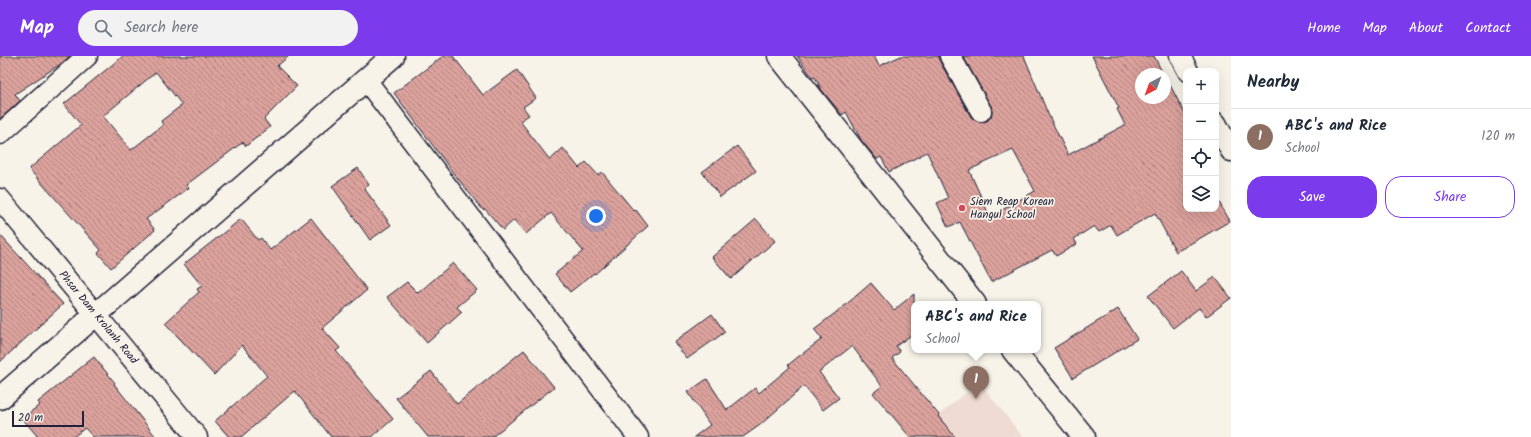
<!DOCTYPE html>
<html lang="en">
<head>
<meta charset="utf-8">
<style>
	body { margin:0; font-family:Kalam,sans-serif; background:#f2f2f3; color:#1f2937 }
	.controls { position:absolute; right:12px; top:12px; display:grid; overflow:hidden; border-radius:8px; box-shadow:0 4px 16px #0002 }
	.controls button { width:36px; height:36px; display:grid; place-items:center; padding:0; border:0; border-bottom:1px solid #e0e1e3; background:#fff; color:#1f2937; font:20px sans-serif }
	.compass { position:absolute; left:1135px; top:12px; width:36px; height:36px; border-radius:50%; background:#fff; box-shadow:0 4px 16px #0002; rotate:221deg }
	.scale { position:absolute; left:12px; bottom:10px; width:72px; box-sizing:border-box; padding-left:4px; border:2px solid #22223b; border-top:0; font-size:11px; line-height:14px; white-space:nowrap; color:#22223b; -webkit-text-stroke:3px #f7f3e8; paint-order:stroke }
	.you { position:absolute; left:596px; top:160px; width:14px; height:14px; margin:-10px; border:3px solid #fff; border-radius:50%; background:#1a73e8; box-shadow:0 0 0 6px #1a73e833 }
	.badge { display:grid; place-items:center; width:26px; height:26px; border-radius:50%; background:#7c3aed; color:#fff; font-size:13px; font-weight:700 }
	.pin { position:absolute; translate:-50% -33px; filter:drop-shadow(0 1px 2px #0008) }
	.pin::after { content:''; position:absolute; top:21px; width:14px; height:12px; background:inherit; clip-path:polygon(0 0,100% 0,50% 100%) }
	.popup { position:absolute; left:911px; top:245px; width:130px; height:52px; box-sizing:border-box; display:grid; place-content:center; border-radius:8px; background:#fff; filter:drop-shadow(0 1px 3px #0005); font-size:13px; white-space:nowrap; color:#747a83 }
	.popup b { font-size:15px; color:#1f2937 }
	.popup::after { content:''; position:absolute; left:50%; top:100%; margin-left:-8px; border:8px solid transparent; border-top-color:#fff }
	.list { margin:0; padding:0; list-style:none }
	h2 { display:flex; justify-content:space-between; align-items:center; height:52px; margin:0; padding:0 16px; font-size:17px }
	h2 small { font-size:13px; font-weight:400; color:#747a83 }
	.list li { display:grid; grid-template-columns:26px 1fr auto; gap:12px; align-items:center; box-sizing:border-box; height:56px; padding:0 16px; border-top:1px solid #e0e1e3 }
	.list b { display:block; font-size:15px; white-space:nowrap }
	.list p { margin:0; font-size:13px; white-space:nowrap; color:#747a83 }
	.list em { font-size:13px; font-style:normal; color:#747a83 }
	.actions { display:flex; gap:8px; padding:12px 16px }
	.actions a { flex:1; padding:9px 0; border:1px solid #7c3aed; border-radius:16px; text-align:center; font-size:14px; color:#7c3aed }
	.actions .main { background:#7c3aed; color:#fff }
	.icon { flex:none; width:22px; height:22px; fill:none; stroke:currentColor; stroke-width:2; stroke-linecap:round; stroke-linejoin:round }
	.map { position:relative; flex:none; width:1231px; height:381px; overflow:hidden }
	header { display:flex; align-items:center; gap:24px; box-sizing:border-box; height:56px; padding:0 20px; background:#7c3aed; color:#fff }
	header strong { font-size:19px }
	nav { display:flex; gap:22px; margin-inline-start:auto; font-size:14px }
	.search { width:280px; height:36px; background:#f2f2f3; display:flex; align-items:center; gap:10px; box-sizing:border-box; padding:0 14px; border-radius:22px; color:#747a83; font-size:15px }
	main { display:flex }
	aside { flex:1; background:#fff }
	.map>svg:first-child { display:block }
</style>
</head>
<body>
<header>
<strong>Map</strong>
<div class="search"><svg class="icon" aria-label="search" viewBox="0 0 24 24"><circle cx="10" cy="10" r="6"/><path d="M15 15l6 6"/></svg>Search here</div>
<nav><a>Home</a><a>Map</a><a>About</a><a>Contact</a></nav>
</header>
<main>
<div class="map">
<svg width="1231" height="381" viewBox="0 0 1231 381">
	<defs>
		<pattern id="building-back-hatch" width="6" height="6" patternUnits="userSpaceOnUse"><rect width="6" height="6" fill="#dca29d"/><path d="M-1 5l2 2M0 0l6 6M5-1l2 2" fill="none" stroke="#b28481"/></pattern>
	</defs>
	<rect width="100%" height="100%" fill="#f7f3e8"/>
	<filter id="ink" filterUnits="userSpaceOnUse"><feTurbulence type="fractalNoise" baseFrequency=".025" numOctaves="2"/><feDisplacementMap in="SourceGraphic" scale="8" xChannelSelector="R" yChannelSelector="G"/><feConvolveMatrix kernelMatrix="1 2 1 2 8 2 1 2 1" color-interpolation-filters="sRGB"/></filter>
	<g filter="url(#ink)">
		<path fill="#efdbd2" d="M 979,326 L 1023,381 L 912,381 Z"/>
		<path fill="url(#building-back-hatch)" stroke="#22223b" fill-rule="evenodd" d="M 0,0 L 70,0 L 62,7 L 15,38 L 20,45 L 0,63 Z
			M 123,0 L 289,0 L 277,10 L 297,30 L 264,63 L 270,71 L 246,90 L 243,86 L 186,129 L 189,132 L 146,163 L 155,174 L 111,212 L 98,197 L 101,194 L 29,113 L 81,69 L 64,48 ZM 156,16 L 182,49 L 161,65 L 163,69 L 131,94 L 103,60 Z
			M 443,0 L 453,0 L 483,39 L 517,14 L 536,42 L 523,51 L 529,59 L 520,65 L 550,104 L 563,92 L 579,112 L 586,106 L 598,119 L 602,116 L 634,155 L 636,154 L 648,170 L 595,218 L 594,217 L 570,236 L 555,218 L 583,195 L 551,157 L 526,178 L 514,164 L 503,174 L 485,153 L 483,154 L 454,118 L 394,37 Z
			M 797,0 L 874,0 L 879,10 L 901,0 L 939,0 L 940,6 L 971,61 L 976,65 L 981,66 L 987,65 L 991,61 L 992,56 L 991,50 L 963,0 L 1024,0 L 1048,58 L 1068,99 L 1125,69 L 1117,53 L 1119,52 L 1092,0 L 1154,0 L 1163,18 L 1141,18 L 1141,42 L 1165,42 L 1165,22 L 1168,28 L 1169,27 L 1186,60 L 1186,153 L 1216,153 L 1216,141 L 1230,165 L 1176,196 L 1155,157 L 1117,179 L 1111,169 L 1099,176 L 1094,170 L 1074,183 L 1077,188 L 1056,200 L 1052,194 L 991,226 L 960,166 L 948,171 L 937,147 L 948,142 L 927,96 L 889,116 L 881,101 L 877,103 L 861,84 L 846,56 L 842,59 L 821,33 L 815,21 L 813,22 ZM 1013,94 L 1035,135 L 990,161 L 969,114 Z
			M 737,90 L 756,115 L 720,141 L 702,116 Z
			M 358,112 L 369,129 L 364,132 L 391,169 L 370,184 L 332,130 Z
			M 311,162 L 367,234 L 322,272 L 340,292 L 336,295 L 393,363 L 372,381 L 331,381 L 295,335 L 241,381 L 229,381 L 215,365 L 267,320 L 242,289 L 214,319 L 165,267 L 199,236 L 197,233 L 202,230 L 184,208 L 241,163 L 258,184 L 261,182 L 270,194 Z
			M 756,163 L 775,185 L 731,223 L 712,201 Z
			M 0,179 L 63,248 L 0,306 Z
			M 453,207 L 477,234 L 457,251 L 462,256 L 427,287 L 387,241 L 407,226 L 418,237 Z
			M 1181,215 L 1196,235 L 1215,221 L 1231,242 L 1206,261 L 1199,252 L 1173,272 L 1148,240 Z
			M 871,227 L 894,254 L 914,238 L 914,277 L 896,290 L 900,296 L 892,302 L 939,359 L 938,360 L 955,381 L 910,381 L 873,337 L 882,330 L 852,290 L 819,316 L 839,342 L 823,354 L 804,330 L 760,369 L 743,381 L 694,381 L 710,369 L 688,336 L 707,323 L 727,354 L 755,332 L 759,337 L 790,311 L 788,309 L 798,301 L 822,283 L 814,273 L 842,252 Z
			M 1118,253 L 1137,283 L 1073,322 L 1054,292 Z
			M 712,258 L 725,276 L 687,303 L 674,286 Z
			M 524,294 L 554,331 L 492,381 L 428,381 L 396,342 L 431,315 L 457,348 Z
			M 94,301 L 115,327 L 114,328 L 156,381 L 93,381 L 85,372 L 73,381 L 38,381 L 22,362 L 40,349 L 38,346 Z"/>
		<g fill="none" stroke-linecap="round" stroke-linejoin="round">
			<defs>
				<g id="street">
					<path d="M 950,0 L 981,55"/>
					<path d="M 1180,0 L 1188,15"/>
					<path d="M 366,24 L 638,381"/>
					<path d="M 1216,67 L 1231,95"/>
					<path d="M 0,78 L 87,0"/>
					<path id="s1" d="M 0,143 L 197,381"/>
				</g>
				<path id="secondary" d="M 779,0 L 975,248
					M 1013,294 L 1084,381
					M 0,342 L 393,0"/>
			</defs>
			<use href="#street" stroke="#22223b" stroke-width="23"/>
			<use href="#secondary" stroke="#22223b" stroke-width="25"/>
			<use href="#street" stroke="#f7f3e8" stroke-width="20"/>
			<use href="#secondary" stroke="#f7f3e8" stroke-width="22"/>
		</g>
	</g>
	<circle fill="#d1495b" stroke="#f7f3e8" stroke-width="1.5" cx="962" cy="152" r="4"/>
	<g text-anchor="middle" dominant-baseline="central" stroke-width="3.5" stroke-linejoin="round" paint-order="stroke">
		<g font-size="11" fill="#22223b" stroke="#f7f3e8" text-anchor="start">
			<text x="970" y="146">Siem Reap Korean<tspan x="970" dy="13">Hangul School</tspan></text>
		</g>
		<g font-size="11" fill="#22223b" stroke="#f7f3e8">
			<text stroke="none"><textPath href="#s1" startOffset="154">Phsar Dam Krolanh Road</textPath></text>
		</g>
	</g>
</svg>
<div class="controls">
<button>+</button>
<button>−</button>
<button><svg class="icon" aria-label="locate" viewBox="0 0 24 24"><circle cx="12" cy="12" r="6"/><path d="M12 2v4M12 18v4M2 12h4M18 12h4"/></svg></button>
<button><svg class="icon" aria-label="layers" viewBox="0 0 24 24"><path d="M12 4l9 5-9 5-9-5zM3 14l9 5 9-5"/></svg></button>
</div>
<svg class="compass" viewBox="-18 -18 36 36"><path d="M0-13l5 13h-10z" fill="#e53935"/><path d="M0 13l5-13h-10z" fill="#747a83"/></svg>
<div class="scale">20 m</div>
<div class="you"></div>
<div class="pin badge" style="left:976px;top:343px;background:#8d6e63">1</div>
<div class="popup"><b>ABC's and Rice</b>School</div>
</div>
<aside>
<h2>Nearby<small></small></h2>
<ul class="list">
<li><span class="badge" style="background:#8d6e63">1</span><div><b>ABC's and Rice</b><p>School</p></div><em>120 m</em></li>
</ul>
<div class="actions"><a class="main">Save</a><a>Share</a></div>
</aside>
</main>
</body>
</html>
